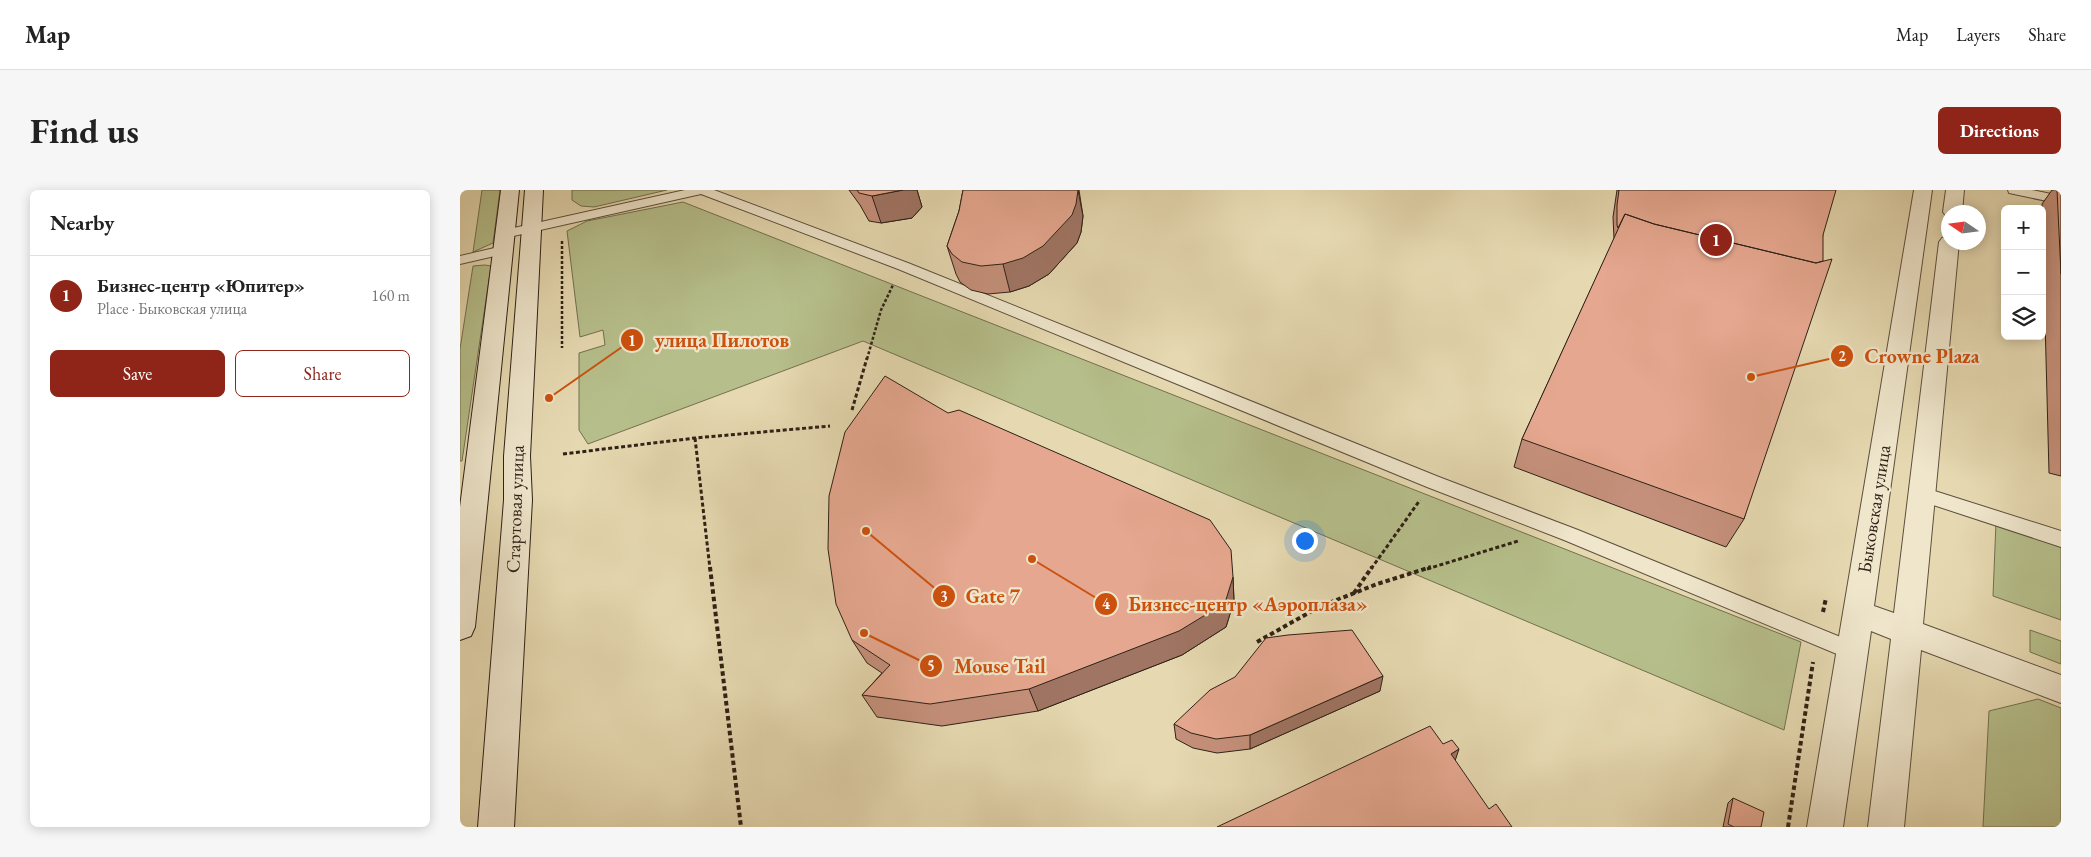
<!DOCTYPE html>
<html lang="en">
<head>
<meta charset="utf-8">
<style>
	body { margin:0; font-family:"EB Garamond",serif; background:#f6f6f6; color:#222 }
	.controls { position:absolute; right:15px; top:15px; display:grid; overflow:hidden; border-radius:8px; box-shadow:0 2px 12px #0003 }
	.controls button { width:45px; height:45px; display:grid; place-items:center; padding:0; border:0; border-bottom:1px solid #e0e0e0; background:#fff; color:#222; font:25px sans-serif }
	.compass { position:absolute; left:1481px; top:15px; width:45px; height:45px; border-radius:50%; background:#fff; box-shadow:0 2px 12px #0003; rotate:283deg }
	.you { position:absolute; left:844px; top:350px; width:18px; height:18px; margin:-12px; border:4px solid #fff; border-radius:50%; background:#1a73e8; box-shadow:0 0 0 8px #1a73e833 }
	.badge { display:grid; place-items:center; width:32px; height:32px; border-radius:50%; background:#8f2418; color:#fff; font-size:16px; font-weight:700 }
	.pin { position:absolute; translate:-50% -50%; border:2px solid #fff; box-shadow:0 1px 5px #0006 }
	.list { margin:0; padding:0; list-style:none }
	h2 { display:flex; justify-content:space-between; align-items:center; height:65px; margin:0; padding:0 20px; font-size:21px }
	h2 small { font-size:16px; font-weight:400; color:#767676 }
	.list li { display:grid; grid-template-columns:32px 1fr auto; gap:15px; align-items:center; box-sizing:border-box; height:80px; padding:0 20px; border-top:1px solid #e0e0e0 }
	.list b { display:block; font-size:19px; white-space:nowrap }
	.list p { margin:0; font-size:16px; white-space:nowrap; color:#767676 }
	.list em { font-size:16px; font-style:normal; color:#767676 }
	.actions { display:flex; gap:10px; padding:15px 20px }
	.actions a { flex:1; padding:11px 0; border:1px solid #8f2418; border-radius:8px; text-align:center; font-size:18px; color:#8f2418 }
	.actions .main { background:#8f2418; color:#fff }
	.icon { flex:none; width:28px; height:28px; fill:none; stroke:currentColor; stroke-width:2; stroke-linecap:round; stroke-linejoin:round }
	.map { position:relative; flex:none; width:1601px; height:637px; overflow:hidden; border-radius:8px }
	header { display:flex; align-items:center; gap:30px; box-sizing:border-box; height:70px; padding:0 25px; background:#fff; border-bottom:1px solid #e0e0e0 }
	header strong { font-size:24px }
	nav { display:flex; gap:28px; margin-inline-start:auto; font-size:18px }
	.intro { display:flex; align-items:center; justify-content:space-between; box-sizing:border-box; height:120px; padding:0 30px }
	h1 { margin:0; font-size:35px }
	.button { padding:12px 22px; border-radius:8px; background:#8f2418; color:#fff; font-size:18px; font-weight:700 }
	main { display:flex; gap:30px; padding:0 30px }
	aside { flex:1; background:#fff; border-radius:8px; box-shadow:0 2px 12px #0003 }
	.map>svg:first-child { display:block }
</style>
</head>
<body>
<header>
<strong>Map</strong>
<nav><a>Map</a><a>Layers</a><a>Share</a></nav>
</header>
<div class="intro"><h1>Find us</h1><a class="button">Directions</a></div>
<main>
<aside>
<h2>Nearby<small></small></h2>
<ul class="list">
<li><span class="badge">1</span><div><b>Бизнес-центр «Юпитер»</b><p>Place · Быковская улица</p></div><em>160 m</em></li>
</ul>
<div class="actions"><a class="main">Save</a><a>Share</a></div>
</aside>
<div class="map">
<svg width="1601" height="637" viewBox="0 0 1601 637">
	<rect width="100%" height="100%" fill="#e6d9b1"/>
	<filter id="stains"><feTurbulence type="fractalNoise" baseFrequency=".004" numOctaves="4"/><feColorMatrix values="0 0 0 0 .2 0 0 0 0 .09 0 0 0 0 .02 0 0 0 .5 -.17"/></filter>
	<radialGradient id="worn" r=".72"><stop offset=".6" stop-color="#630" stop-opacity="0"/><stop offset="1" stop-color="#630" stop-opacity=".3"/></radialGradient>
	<path fill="#b6bf8b" stroke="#727050" d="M 22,0 L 40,0 L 33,53 L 13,62 Z
		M 112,0 L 207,0 L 134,17 L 121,16 L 112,10 Z
		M 223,12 L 1341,452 L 1324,540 L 403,151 L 128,254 L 119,240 L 119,163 L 145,155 L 143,140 L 120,147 L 107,41 L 127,31 Z
		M 25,75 L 31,76 L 2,271 L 0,271 L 0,159 L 13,76 Z
		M 1536,332 L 1601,353 L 1601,430 L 1533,406 Z
		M 1570,440 L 1601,451 L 1601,474 L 1570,462 Z
		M 1578,509 L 1601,518 L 1601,637 L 1523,637 L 1529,521 Z"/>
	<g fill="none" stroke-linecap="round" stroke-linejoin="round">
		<defs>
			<path id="lane" d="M 225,0 L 254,0 L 448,73 L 979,287 L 1118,340 L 1400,455 L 1403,461 L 1400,467 L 1392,470 L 1384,467 L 1104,350 L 967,297 L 438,79 L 241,4 L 45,48 L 38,44 L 45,40 Z
				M 1548,0 L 1572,0 L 1601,6 L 1601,14 L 1549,3 Z
				M 43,56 L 48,57 L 50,60 L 48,63 L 0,74 L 0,66 Z
				M 1462,297 L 1601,341 L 1601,357 L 1455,309 L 1453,304 L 1455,299 Z"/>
			<path id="street" d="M 1454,0 L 1472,0 L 1414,416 L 1434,423 L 1479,52 L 1482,48 L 1488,46 L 1488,52 L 1499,52 L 1463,434 L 1601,485 L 1601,513 L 1461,460 L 1444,637 L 1408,637 L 1431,449 L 1411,441 L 1383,637 L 1347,637 Z
				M 1486,0 L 1504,0 L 1502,22 L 1488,22 L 1488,27 L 1486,26 L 1483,22 Z"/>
			<path id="secondary" d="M 41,0 L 59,0 L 15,437 L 11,446 L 0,450 L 0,317 Z
				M 65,0 L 83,0 L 70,266 L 72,310 L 54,637 L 18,637 L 44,310 L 44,266 Z"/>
		</defs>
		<use href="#lane" stroke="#5c4f3d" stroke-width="2"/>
		<use href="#street" stroke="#5c4f3d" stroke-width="2"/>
		<use href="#secondary" stroke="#2e2116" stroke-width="2"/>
		<path stroke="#2e2116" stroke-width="2.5" stroke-dasharray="3 2" stroke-linecap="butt" d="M 102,51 L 102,158
			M 407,169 L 421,120 L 433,95"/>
		<path stroke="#2e2116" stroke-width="3" stroke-dasharray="4 2.5" stroke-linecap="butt" d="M 392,220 L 407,168
			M 235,248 L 250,379
			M 103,264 L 235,248 L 370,236
			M 911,379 L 960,310
			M 967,379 L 1058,351"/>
		<path stroke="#2e2116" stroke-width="4" stroke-dasharray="4.5 3" stroke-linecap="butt" d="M 250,377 L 281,637
			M 894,403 L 912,377
			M 1363,422 L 1366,408
			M 797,452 L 859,417 L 917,394 L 971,377
			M 1328,637 L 1353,472"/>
		<use href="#lane" fill="#efe6cc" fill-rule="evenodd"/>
		<use href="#street" fill="#efe6cc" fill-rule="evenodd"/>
		<use href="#secondary" fill="#efe6cc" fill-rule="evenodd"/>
	</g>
	<path fill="#c5907b" stroke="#2e2116" d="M 389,0 L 457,0 L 462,17 L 452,28 L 421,33 L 409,31 L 400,15 Z
		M 503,0 L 619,0 L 623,26 L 621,42 L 617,53 L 589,84 L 569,96 L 550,102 L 528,104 L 511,100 L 500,92 L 496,84 L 487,56 L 499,21 Z
		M 1157,0 L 1363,45 L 1284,329 L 1266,357 L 1054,277 L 1062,249 L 1154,49 L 1153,27 Z
		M 1592,0 L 1601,0 L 1601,286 L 1589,283 L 1582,14 Z
		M 773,387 L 774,411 L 766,437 L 722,465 L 578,521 L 482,536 L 417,527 L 402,505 L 422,483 L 407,473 L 392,450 Z
		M 920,501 L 790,559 L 757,563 L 733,558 L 716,549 L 714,534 Z
		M 1273,608 L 1301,637 L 1263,637 L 1268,613 Z"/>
	<path fill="#a07564" stroke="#2e2116" d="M 443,0 L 457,0 L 462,17 L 452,28 L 421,33 L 412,6 Z
		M 618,0 L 623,26 L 621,42 L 617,53 L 589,84 L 569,96 L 550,102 L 543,74 Z
		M 773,387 L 774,411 L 766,437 L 722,465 L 578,521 L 569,499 Z
		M 923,486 L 920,501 L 790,559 L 790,545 Z
		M 999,559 L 994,574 L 991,564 Z"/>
	<path fill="#e5a78f" stroke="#2e2116" d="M 397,0 L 443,0 L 412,6 L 399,3 Z
		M 503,0 L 618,0 L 616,14 L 612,25 L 583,56 L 563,68 L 543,74 L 521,76 L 502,72 L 492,64 L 487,56 L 499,21 Z
		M 1159,0 L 1376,0 L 1363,45 L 1363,71 L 1356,73 L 1194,34 L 1165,24 L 1158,38 L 1157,35 L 1157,15 Z
		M 1597,0 L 1601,0 L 1601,84 Z
		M 1165,24 L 1194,34 L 1356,73 L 1372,69 L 1284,329 L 1062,249 Z
		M 425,186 L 488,223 L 499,220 L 750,330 L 771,360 L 773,387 L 765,413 L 719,441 L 569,499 L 470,514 L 402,505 L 430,475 L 392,450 L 376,414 L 368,359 L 369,306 L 385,242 Z
		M 892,440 L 923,486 L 790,545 L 756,549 L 731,543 L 714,534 L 750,500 L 775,487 L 806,448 L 828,445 Z
		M 970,536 L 983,554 L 992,550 L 999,559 L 991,564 L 1029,619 L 1036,614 L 1052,637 L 757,637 Z
		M 1273,608 L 1304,622 L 1301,637 L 1274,637 L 1268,634 Z"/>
	<g text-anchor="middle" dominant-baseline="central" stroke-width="4.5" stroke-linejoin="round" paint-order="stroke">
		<g font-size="19" fill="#2e2116" stroke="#efe6cc">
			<text transform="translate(55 319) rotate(-88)">Стартовая улица</text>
			<text transform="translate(1414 319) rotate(-81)">Быковская улица</text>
		</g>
	</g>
	<path fill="none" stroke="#cc510e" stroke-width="2" d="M89 208L172 150M1291 187L1382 166M406 341L484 406M572 369L646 414M404 443L471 476"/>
	<g fill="#cc510e" stroke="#efe6cc" stroke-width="2">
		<circle cx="89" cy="208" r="5"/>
		<circle cx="1291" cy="187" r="5"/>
		<circle cx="406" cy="341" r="5"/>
		<circle cx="572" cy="369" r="5"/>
		<circle cx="404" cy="443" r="5"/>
		<circle cx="172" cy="150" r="12"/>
		<circle cx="1382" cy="166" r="12"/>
		<circle cx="484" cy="406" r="12"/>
		<circle cx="646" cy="414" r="12"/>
		<circle cx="471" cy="476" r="12"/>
	</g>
	<g font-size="15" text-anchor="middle" font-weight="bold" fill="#fff">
		<text x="172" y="156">1</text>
		<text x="1382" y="171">2</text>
		<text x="484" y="412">3</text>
		<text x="646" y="419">4</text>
		<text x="471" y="481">5</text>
	</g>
	<g font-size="20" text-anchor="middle" font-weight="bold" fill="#cc510e" stroke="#efe6cc" stroke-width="4.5" stroke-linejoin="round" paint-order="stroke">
		<text x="262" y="157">улица Пилотов</text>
		<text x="1462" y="173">Crowne Plaza</text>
		<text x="533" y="413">Gate 7</text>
		<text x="788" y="421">Бизнес-центр «Аэроплаза»</text>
		<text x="540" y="483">Mouse Tail</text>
	</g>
	<rect width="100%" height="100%" filter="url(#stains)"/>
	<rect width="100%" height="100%" fill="url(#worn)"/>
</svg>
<div class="controls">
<button>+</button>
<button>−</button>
<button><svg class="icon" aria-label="layers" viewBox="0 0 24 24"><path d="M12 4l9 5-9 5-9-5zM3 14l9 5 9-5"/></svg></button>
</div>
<svg class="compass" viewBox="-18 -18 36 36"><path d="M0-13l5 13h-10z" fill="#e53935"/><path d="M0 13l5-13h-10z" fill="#767676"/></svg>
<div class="you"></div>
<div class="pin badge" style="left:1256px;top:50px">1</div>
</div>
</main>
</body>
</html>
